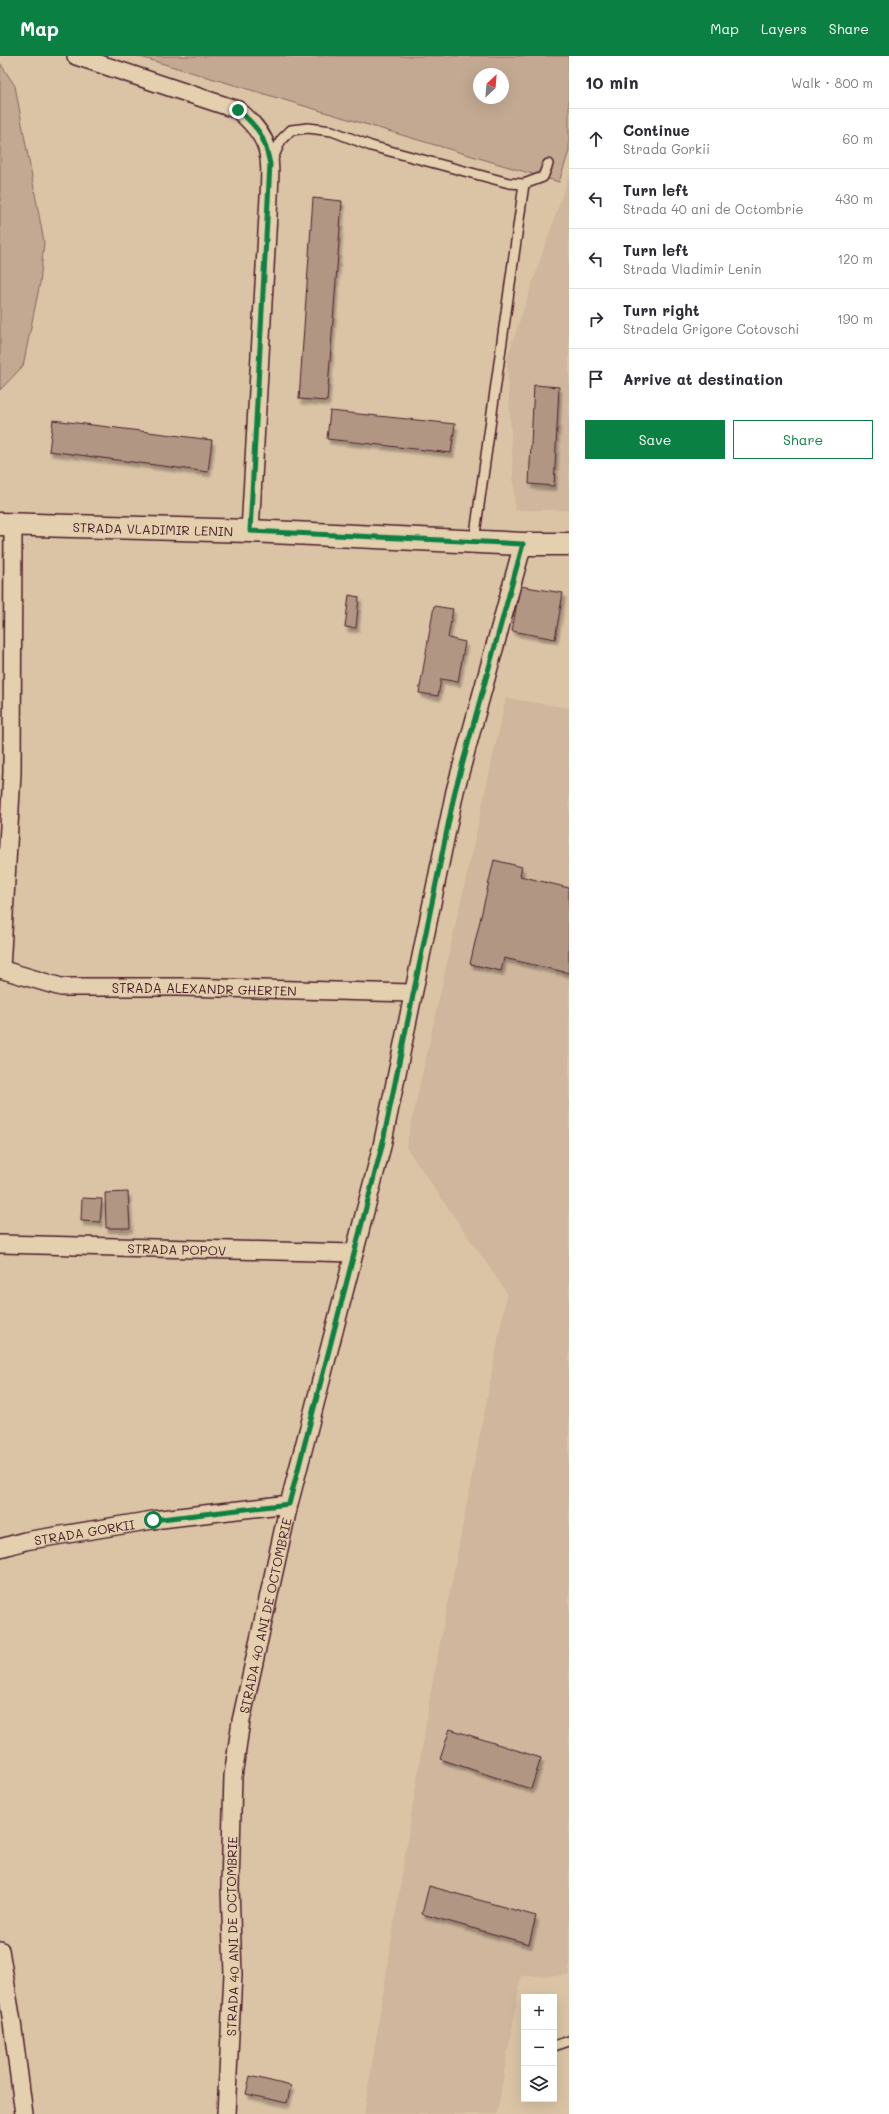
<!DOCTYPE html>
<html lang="en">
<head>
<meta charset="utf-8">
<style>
	body { margin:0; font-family:Mali,sans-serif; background:#f7f7f7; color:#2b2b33 }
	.controls { position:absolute; right:12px; bottom:12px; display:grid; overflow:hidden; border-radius:0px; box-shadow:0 4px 16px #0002 }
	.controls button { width:36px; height:36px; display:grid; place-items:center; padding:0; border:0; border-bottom:1px solid #e1e1e2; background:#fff; color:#2b2b33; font:20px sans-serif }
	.compass { position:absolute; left:473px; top:12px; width:36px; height:36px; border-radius:50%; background:#fff; box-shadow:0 4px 16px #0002; rotate:26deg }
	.stop { position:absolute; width:12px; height:12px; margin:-9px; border:3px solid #0b8043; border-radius:50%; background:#fff }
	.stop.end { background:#0b8043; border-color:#fff; box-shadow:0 1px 4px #0008 }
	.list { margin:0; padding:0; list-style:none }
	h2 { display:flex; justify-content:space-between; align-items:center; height:52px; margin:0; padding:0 16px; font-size:17px }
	h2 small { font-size:13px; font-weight:400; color:#7c7c81 }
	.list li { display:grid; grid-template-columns:26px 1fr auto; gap:12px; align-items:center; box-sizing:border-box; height:60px; padding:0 16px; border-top:1px solid #e1e1e2 }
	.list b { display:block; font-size:15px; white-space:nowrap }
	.list p { margin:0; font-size:13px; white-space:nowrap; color:#7c7c81 }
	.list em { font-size:13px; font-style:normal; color:#7c7c81 }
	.actions { display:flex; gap:8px; padding:12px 16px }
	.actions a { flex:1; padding:9px 0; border:1px solid #0b8043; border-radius:0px; text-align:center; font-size:14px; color:#0b8043 }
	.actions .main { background:#0b8043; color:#fff }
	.icon { flex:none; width:22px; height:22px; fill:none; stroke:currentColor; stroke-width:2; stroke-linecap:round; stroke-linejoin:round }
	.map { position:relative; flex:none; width:569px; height:2058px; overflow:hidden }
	header { display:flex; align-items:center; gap:24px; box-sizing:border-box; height:56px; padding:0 20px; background:#0b8043; color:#fff }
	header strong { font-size:19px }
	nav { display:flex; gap:22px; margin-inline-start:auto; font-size:14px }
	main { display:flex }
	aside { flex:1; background:#fff }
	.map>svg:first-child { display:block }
</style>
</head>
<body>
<header>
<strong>Map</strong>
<nav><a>Map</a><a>Layers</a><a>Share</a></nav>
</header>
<main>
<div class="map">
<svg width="569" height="2058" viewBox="0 0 569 2058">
	<defs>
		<filter id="shadow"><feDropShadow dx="2.5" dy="4.5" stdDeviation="1" flood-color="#0004"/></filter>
	</defs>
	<rect width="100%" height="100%" fill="#dbc4a6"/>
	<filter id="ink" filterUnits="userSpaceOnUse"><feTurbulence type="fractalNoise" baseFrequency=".025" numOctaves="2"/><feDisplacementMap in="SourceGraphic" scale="8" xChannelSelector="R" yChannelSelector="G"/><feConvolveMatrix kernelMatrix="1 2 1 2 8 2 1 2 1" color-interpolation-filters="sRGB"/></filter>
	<g filter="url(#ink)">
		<path fill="#cfb69c" d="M 569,119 L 569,454 L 515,454 L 507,302 Z
			M 506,642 L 569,652 L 569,1919 L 521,1920 L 497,2058 L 364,2058 L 432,1629 L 507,1237 L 406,1091 Z"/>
		<path fill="#c3a992" stroke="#86645e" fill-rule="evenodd" d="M 137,0 L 569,0 L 569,95 L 559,126 ZM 479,18 L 503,18 L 503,42 L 479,42 Z
			M 0,7 L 15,30 L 44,186 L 40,227 L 23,310 L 0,334 Z"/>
		<path fill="#b29684" stroke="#4a1f2b" filter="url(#shadow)" d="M 313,142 L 342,145 L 327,345 L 299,343 Z
			M 534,329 L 559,331 L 554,430 L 529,428 Z
			M 330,355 L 455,368 L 451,397 L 327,383 Z
			M 53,364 L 212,384 L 208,416 L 49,395 Z
			M 520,530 L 563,537 L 555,583 L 512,575 Z
			M 349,539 L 359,541 L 356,572 L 345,571 Z
			M 434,550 L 453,553 L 448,582 L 465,586 L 458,626 L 441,623 L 438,640 L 419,637 Z
			M 494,804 L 522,811 L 520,820 L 569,832 L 569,917 L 504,902 L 501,915 L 470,908 Z
			M 128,1136 L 130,1172 L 106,1172 L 105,1137 Z
			M 82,1142 L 102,1143 L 100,1166 L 81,1165 Z
			M 450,1673 L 541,1702 L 531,1733 L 440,1703 Z
			M 429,1830 L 536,1860 L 529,1888 L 422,1858 Z
			M 250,2020 L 291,2030 L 287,2047 L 246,2038 Z"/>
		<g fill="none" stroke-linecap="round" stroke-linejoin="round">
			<defs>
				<path id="service" d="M 272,105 L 281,84 L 291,74 L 308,72 L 332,75 L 371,90 L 509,127 L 524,128 L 543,121 L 548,108
					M 474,485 L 524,128
					M 554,1990 L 569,1985"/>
				<g id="minor">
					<path d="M 76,0 L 238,54 C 272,83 271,99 269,141 L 250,475"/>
					<path id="s1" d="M 0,913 L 61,931 L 179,931 L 412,937"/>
					<path d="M 1,913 L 12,717 L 13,468"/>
					<path id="s2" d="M 0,1188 L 354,1197"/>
					<path id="s3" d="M 0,1492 L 25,1485 L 153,1464 L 289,1448"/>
					<path d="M 0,1894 L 12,1966 L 24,2058"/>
					<path id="s4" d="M 226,2058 L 233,1918 L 230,1831 L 233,1720 L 241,1665 L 289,1448 L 382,1090 L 455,735 L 523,488"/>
				</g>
				<g id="primary">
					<path id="s5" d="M 0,468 L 250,475 L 523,488 L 569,488"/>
				</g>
			</defs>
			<use href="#service" stroke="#4a1f2b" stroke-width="12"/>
			<use href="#minor" stroke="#4a1f2b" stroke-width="20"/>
			<use href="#primary" stroke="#4a1f2b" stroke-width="25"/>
			<use href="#service" stroke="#e4cfae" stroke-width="9"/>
			<use href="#minor" stroke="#e4cfae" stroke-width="17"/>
			<use href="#primary" stroke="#e4cfae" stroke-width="22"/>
		</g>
	</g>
	<g fill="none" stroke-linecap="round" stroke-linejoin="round" filter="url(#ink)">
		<path stroke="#0b8043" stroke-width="5" d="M 153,1464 L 289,1448 L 382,1090 L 455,735 L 523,488 L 250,475 L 270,108 C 264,80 260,73 238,54"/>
	</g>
	<g text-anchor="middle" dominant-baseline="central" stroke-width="3" stroke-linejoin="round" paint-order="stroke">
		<g font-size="13" fill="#4a1f2b" stroke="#e4cfae">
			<text stroke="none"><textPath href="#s5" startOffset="153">STRADA VLADIMIR LENIN</textPath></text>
			<text stroke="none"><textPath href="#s1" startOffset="207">STRADA ALEXANDR GHERȚEN</textPath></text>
			<text stroke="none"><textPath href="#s2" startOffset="177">STRADA POPOV</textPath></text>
			<text stroke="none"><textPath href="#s3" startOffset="86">STRADA GORKII</textPath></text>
			<text stroke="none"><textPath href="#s4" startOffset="502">STRADA 40 ANI DE OCTOMBRIE</textPath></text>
			<text stroke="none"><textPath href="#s4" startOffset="178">STRADA 40 ANI DE OCTOMBRIE</textPath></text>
		</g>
	</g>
</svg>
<div class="controls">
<button>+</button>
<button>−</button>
<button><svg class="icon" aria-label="layers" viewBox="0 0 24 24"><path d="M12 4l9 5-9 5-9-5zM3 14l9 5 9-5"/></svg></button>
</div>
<svg class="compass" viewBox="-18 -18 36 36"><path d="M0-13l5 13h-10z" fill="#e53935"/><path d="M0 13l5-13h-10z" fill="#7c7c81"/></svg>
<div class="stop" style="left:153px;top:1464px"></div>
<div class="stop end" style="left:238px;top:54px"></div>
</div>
<aside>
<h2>10 min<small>Walk · 800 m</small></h2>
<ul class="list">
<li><svg class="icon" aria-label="ahead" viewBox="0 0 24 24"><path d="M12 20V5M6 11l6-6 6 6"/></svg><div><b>Continue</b><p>Strada Gorkii</p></div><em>60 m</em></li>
<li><svg class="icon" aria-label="left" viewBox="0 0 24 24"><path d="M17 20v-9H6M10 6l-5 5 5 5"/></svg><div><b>Turn left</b><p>Strada 40 ani de Octombrie</p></div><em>430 m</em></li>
<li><svg class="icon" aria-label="left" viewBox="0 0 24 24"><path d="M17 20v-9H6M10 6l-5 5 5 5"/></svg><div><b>Turn left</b><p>Strada Vladimir Lenin</p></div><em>120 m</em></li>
<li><svg class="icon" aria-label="right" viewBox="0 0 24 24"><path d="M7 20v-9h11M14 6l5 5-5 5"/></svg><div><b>Turn right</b><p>Stradela Grigore Cotovschi</p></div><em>190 m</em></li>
<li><svg class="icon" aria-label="arrive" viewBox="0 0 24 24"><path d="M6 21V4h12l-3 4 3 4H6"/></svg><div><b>Arrive at destination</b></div></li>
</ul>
<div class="actions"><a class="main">Save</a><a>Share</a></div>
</aside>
</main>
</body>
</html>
